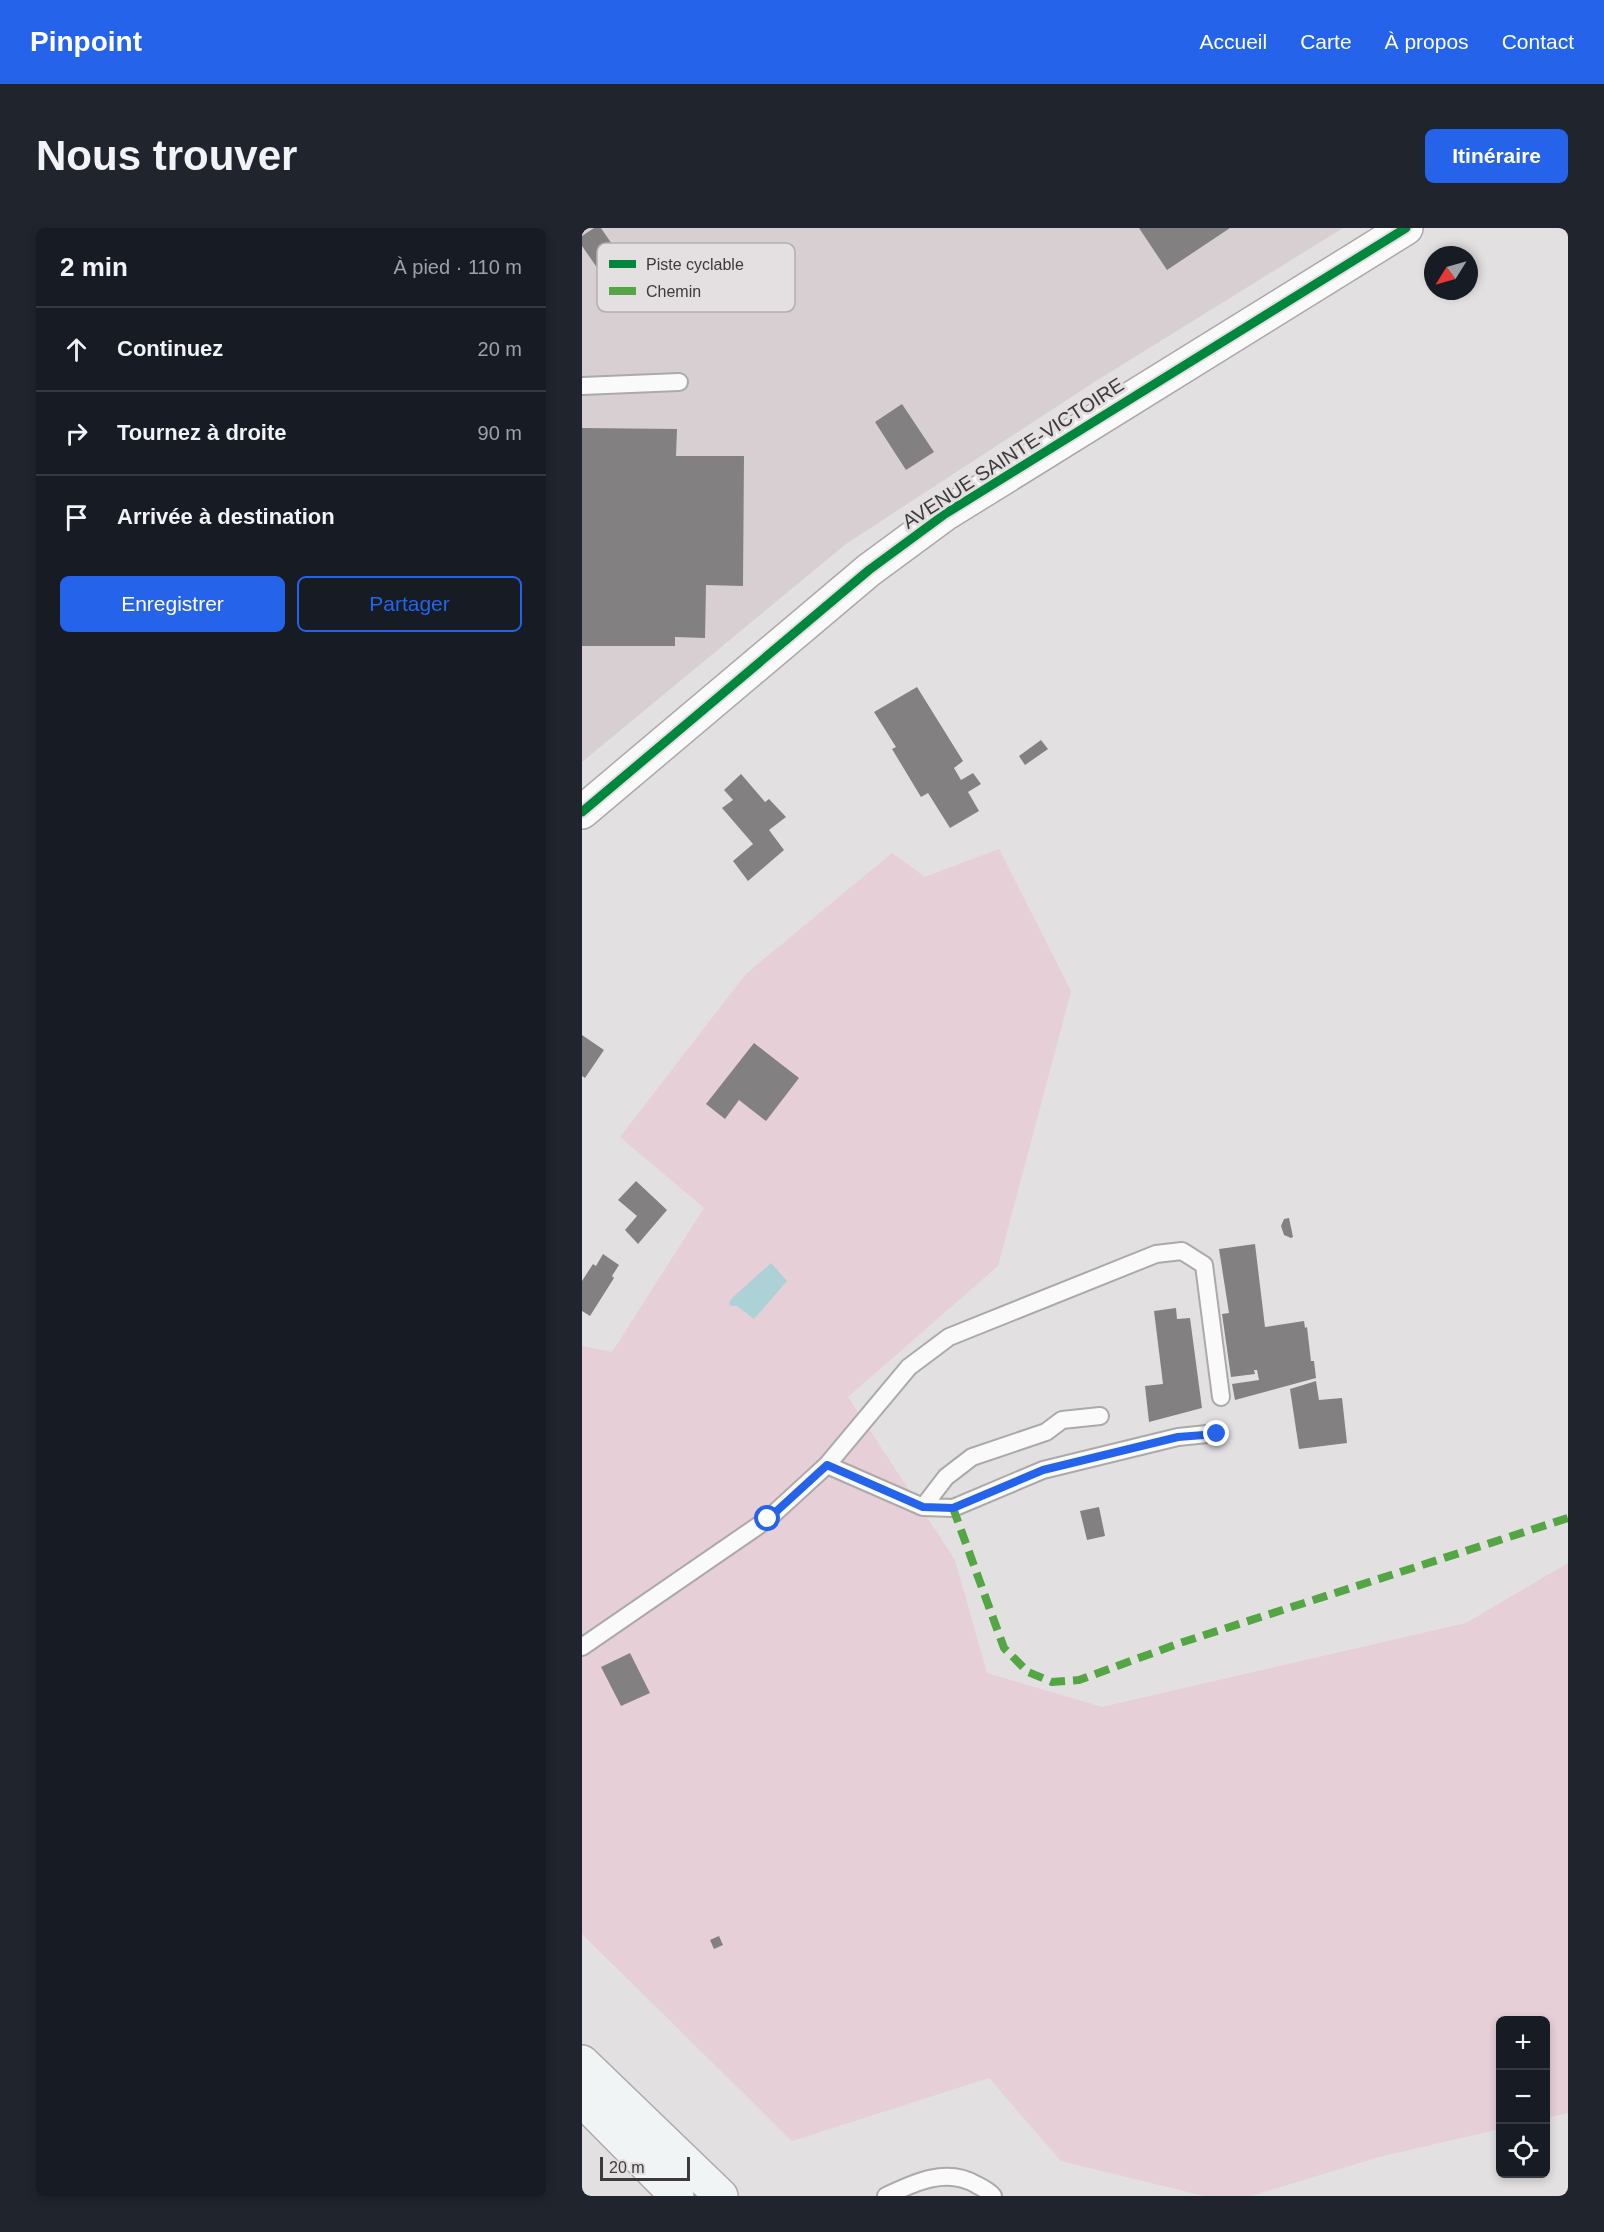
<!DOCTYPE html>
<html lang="fr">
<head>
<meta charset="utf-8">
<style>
	body { margin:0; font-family:Helvetica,sans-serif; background:#20242c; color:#f1f3f6 }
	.controls { position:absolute; right:18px; bottom:18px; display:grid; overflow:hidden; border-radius:9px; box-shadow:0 3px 9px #0003 }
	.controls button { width:54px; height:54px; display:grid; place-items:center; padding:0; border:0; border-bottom:2px solid #363941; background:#171b24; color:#f1f3f6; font:30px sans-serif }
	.compass { position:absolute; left:842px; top:18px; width:54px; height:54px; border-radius:50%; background:#171b24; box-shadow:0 3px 9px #0003; rotate:233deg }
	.scale { position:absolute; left:18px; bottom:15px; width:90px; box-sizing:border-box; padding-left:6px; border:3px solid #3c3a3b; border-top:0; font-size:16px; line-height:21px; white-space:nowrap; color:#3c3a3b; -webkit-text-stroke:4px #e4dfe1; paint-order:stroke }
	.stop { position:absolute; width:18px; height:18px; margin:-14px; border:4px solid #2563eb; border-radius:50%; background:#fff }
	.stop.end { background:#2563eb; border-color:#fff; box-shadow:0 2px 6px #0008 }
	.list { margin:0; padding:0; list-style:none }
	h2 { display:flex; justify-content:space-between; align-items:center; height:78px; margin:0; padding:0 24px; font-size:26px }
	h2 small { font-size:20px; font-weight:400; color:#9ea1a6 }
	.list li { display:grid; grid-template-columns:39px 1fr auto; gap:18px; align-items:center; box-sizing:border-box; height:84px; padding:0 24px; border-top:2px solid #363941 }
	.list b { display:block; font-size:22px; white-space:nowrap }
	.list em { font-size:20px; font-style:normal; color:#9ea1a6 }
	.actions { display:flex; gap:12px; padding:18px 24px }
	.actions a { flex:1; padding:14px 0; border:2px solid #2563eb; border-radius:9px; text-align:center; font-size:21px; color:#2563eb }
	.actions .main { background:#2563eb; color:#fff }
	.icon { flex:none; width:33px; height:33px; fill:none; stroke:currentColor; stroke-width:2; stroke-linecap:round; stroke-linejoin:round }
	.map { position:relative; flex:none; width:986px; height:1968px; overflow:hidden; border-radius:9px }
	header { display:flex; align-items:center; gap:36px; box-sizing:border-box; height:84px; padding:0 30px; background:#2563eb; color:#fff }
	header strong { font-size:28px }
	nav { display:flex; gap:33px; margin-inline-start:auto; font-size:21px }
	.intro { display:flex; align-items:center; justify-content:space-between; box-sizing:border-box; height:144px; padding:0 36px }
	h1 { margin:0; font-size:42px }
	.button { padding:15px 27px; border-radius:9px; background:#2563eb; color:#fff; font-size:21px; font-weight:700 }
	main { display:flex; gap:36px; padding:0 36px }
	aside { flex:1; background:#171b24; border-radius:9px; box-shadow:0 3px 9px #0003 }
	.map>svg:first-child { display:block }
</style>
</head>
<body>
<header>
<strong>Pinpoint</strong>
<nav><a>Accueil</a><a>Carte</a><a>À propos</a><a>Contact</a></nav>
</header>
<div class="intro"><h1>Nous trouver</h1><a class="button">Itinéraire</a></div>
<main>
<aside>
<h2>2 min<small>À pied · 110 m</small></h2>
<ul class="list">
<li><svg class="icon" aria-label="ahead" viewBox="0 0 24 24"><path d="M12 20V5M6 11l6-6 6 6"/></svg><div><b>Continuez</b></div><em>20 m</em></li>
<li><svg class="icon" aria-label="right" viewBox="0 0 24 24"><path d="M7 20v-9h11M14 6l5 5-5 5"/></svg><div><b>Tournez à droite</b></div><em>90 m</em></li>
<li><svg class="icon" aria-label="arrive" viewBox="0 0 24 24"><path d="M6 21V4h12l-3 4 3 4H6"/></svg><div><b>Arrivée à destination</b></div></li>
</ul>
<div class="actions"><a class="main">Enregistrer</a><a>Partager</a></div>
</aside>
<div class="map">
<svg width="986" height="1968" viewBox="0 0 986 1968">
	<rect width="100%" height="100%" fill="#e3e0e1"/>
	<path fill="#d8cfd3" d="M 0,0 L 761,0 L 514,153 L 264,316 L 0,534 Z"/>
	<path fill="#e6cfd7" d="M 417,621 L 489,763 L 416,1038 L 266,1169 L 373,1332 L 405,1445 L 520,1479 L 884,1395 L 986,1335 L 986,1885 L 964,1890 L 963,1792 L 918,1792 L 918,1901 L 797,1929 L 669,1968 L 622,1968 L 479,1933 L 407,1850 L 210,1913 L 0,1706 L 0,1118 L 30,1124 L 122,980 L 38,909 L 164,746 L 310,625 L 343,649 Z"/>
	<path fill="#acd1d6" d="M 189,1035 L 205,1053 L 172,1091 L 155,1078 L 149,1078 L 147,1075 L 150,1070 Z"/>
	<path fill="#828081" d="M 12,0 L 19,0 L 61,62 L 41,77 L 0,18 L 0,8 Z
		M 557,0 L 648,0 L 585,42 Z
		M 320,176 L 352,224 L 324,242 L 293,194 Z
		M 0,200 L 95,201 L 94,228 L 162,228 L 161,358 L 124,357 L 123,410 L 93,409 L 93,418 L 0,418 Z
		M 335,459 L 381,533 L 372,540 L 379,552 L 391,545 L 399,556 L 386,564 L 397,583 L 368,600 L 346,565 L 339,569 L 310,521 L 314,519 L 292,484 Z
		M 459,512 L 466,521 L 443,537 L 437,528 Z
		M 159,546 L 183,574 L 187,571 L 204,589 L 187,602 L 202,622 L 166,653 L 151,633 L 171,616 L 140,580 L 151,572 L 142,562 Z
		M 0,807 L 22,822 L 3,850 L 0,848 Z
		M 172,815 L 217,850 L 184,893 L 157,872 L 143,891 L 124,876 Z
		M 54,953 L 85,982 L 56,1016 L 43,1002 L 55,988 L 36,972 Z
		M 707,990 L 711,1009 L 709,1010 L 702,1007 L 699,998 L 702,991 Z
		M 673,1016 L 683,1099 L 722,1093 L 723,1100 L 725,1099 L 729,1133 L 732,1133 L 734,1150 L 653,1172 L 650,1156 L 677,1152 L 675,1142 L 672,1142 L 673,1146 L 649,1149 L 640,1086 L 647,1085 L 637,1021 Z
		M 21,1026 L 37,1037 L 30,1048 L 32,1050 L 8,1088 L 0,1083 L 0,1053 L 11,1036 L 14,1038 Z
		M 594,1080 L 595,1091 L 608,1090 L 620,1180 L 567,1194 L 563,1158 L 581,1156 L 572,1083 Z
		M 734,1153 L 737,1172 L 760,1170 L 765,1215 L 717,1221 L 708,1161 Z
		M 517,1279 L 523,1308 L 505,1312 L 498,1283 Z
		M 48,1425 L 68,1465 L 39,1478 L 19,1439 Z
		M 137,1708 L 141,1717 L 132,1721 L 128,1712 Z"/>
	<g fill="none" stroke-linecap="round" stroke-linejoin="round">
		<defs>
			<path id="service" d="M 0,158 L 97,154
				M 245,1237 L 341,1279 L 371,1280 L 461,1242 L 596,1209 L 635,1205
				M 341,1279 L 364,1249 L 390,1229 L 464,1204 L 480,1192 L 518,1188
				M 0,1419 L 186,1291 L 245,1237 L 327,1139 L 367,1109 L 574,1026 L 600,1023 L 622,1037 L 639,1169
				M 304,1968 C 333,1954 365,1939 395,1957 C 401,1960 407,1963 411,1968"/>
			<path id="tertiary" d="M 0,584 L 287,342 L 363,286 L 824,0"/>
			<path id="secondary" d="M 0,1834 L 139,1968
				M 0,1872 L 95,1968"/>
		</defs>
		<use href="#service" stroke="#aba9a9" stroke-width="20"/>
		<use href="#tertiary" stroke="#aba9a9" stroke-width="36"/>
		<use href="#secondary" stroke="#aba9a9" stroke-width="36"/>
		<use href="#service" stroke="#fbfafa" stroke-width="16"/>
		<use href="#tertiary" stroke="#fbfafa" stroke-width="33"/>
		<use href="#secondary" stroke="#f1f4f5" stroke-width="33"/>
		<path stroke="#54a645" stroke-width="8" stroke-dasharray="15 8" stroke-linecap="butt" d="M 371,1280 L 422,1420 L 446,1444 L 470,1454 L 497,1452 L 598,1415 L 986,1290"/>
		<defs>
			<path id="cycleway" d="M 0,584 L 287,342 L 363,286 L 824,0"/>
		</defs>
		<use href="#cycleway" stroke="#e4dfe1" stroke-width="13"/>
		<use href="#cycleway" stroke="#00873e" stroke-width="9"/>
	</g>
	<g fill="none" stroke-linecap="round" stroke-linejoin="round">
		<path stroke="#2563eb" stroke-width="8" d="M 186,1291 L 245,1237 L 341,1279 L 371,1280 L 461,1242 L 596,1209 L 635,1206"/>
	</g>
	<g text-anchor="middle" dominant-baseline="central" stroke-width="6" stroke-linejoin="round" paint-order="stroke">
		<g font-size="20" fill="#3c3a3b" stroke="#e4dfe1">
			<text transform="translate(431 225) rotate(-33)">AVENUE SAINTE-VICTOIRE</text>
		</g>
	</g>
	<rect x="15" y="15" width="198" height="69" rx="9" fill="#e4dfe1" stroke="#b2aeaf" stroke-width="1.5"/>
	<rect x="27" y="32" width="27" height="8" fill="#00873e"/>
	<rect x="27" y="59" width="27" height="8" fill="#54a645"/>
	<g font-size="16" fill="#3c3a3b">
		<text x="64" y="42">Piste cyclable</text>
		<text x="64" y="69">Chemin</text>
	</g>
</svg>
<div class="controls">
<button>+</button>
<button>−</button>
<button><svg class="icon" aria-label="locate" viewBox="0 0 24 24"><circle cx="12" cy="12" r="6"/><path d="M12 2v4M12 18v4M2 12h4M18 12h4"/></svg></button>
</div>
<svg class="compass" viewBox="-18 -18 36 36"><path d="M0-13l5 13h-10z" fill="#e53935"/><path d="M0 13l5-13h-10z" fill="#9ea1a6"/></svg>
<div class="scale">20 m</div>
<div class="stop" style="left:186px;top:1291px"></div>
<div class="stop end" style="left:635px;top:1206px"></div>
</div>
</main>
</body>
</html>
